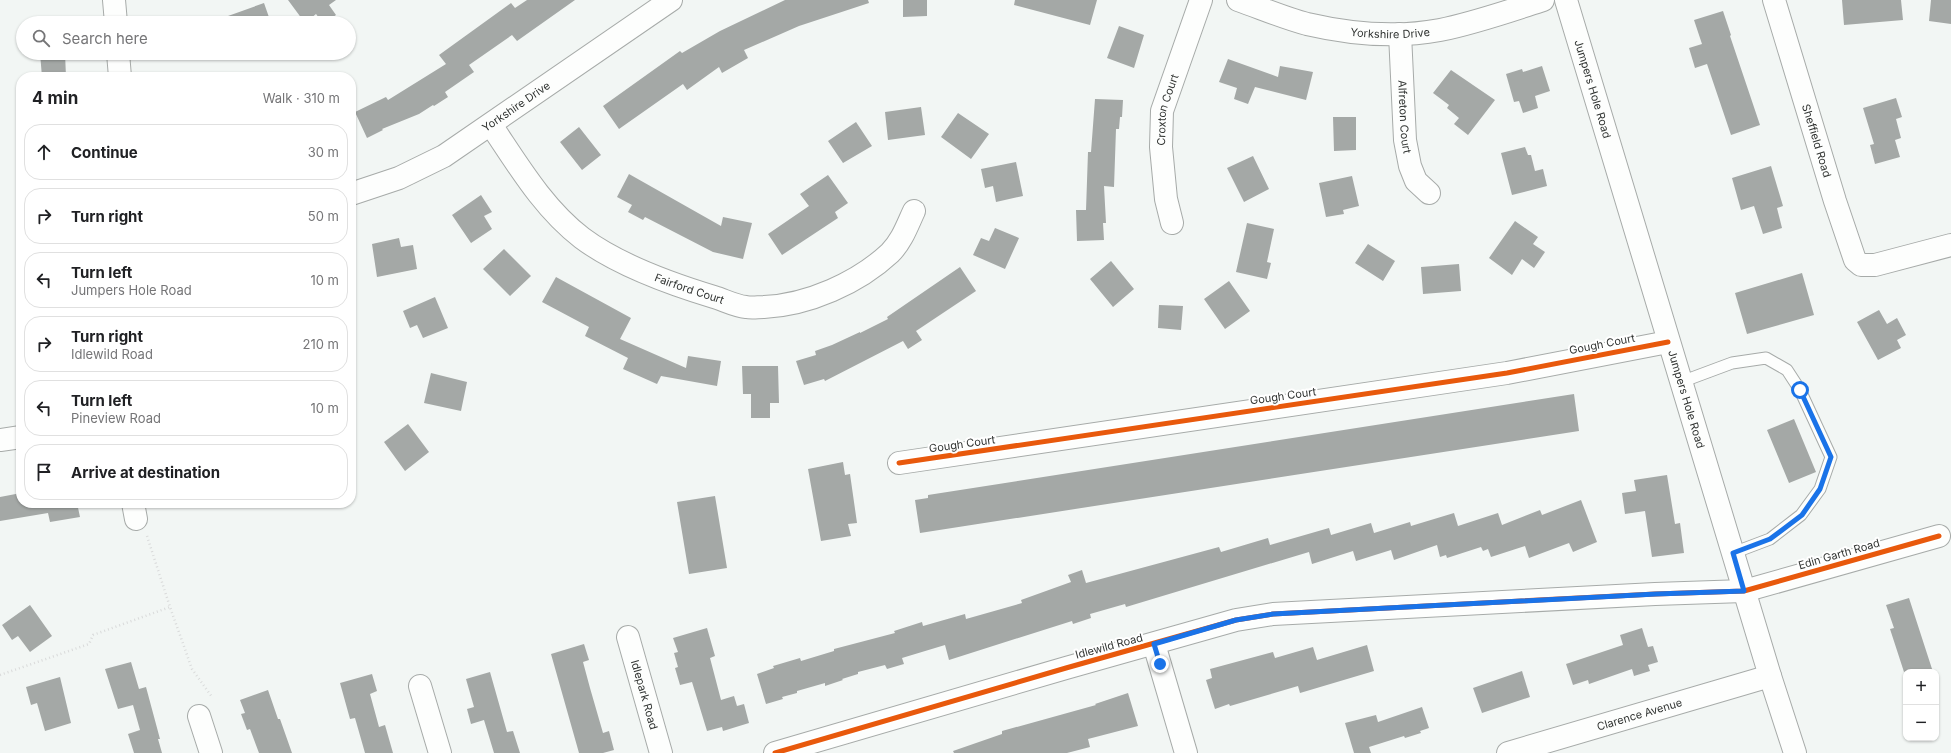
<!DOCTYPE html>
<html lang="en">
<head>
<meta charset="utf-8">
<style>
	body { margin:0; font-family:Inter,sans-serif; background:#f6f6f6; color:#202124 }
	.controls { position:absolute; right:12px; bottom:12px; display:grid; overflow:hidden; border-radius:8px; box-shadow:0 1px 3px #0004 }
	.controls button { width:36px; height:36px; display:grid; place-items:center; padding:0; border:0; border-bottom:1px solid #e0e0e0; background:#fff; color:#202124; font:20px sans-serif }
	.stop { position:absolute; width:12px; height:12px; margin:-9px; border:3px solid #1a73e8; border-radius:50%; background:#fff }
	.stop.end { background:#1a73e8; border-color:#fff; box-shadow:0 1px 4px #0008 }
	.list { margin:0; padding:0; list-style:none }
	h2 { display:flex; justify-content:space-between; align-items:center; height:52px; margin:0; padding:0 16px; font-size:17px }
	h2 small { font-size:13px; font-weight:400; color:#757577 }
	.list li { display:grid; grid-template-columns:26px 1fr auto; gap:12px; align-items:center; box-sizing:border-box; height:56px; margin:0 8px 8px; padding:0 8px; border:1px solid #e0e0e0; border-radius:16px }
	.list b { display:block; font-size:15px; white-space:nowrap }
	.list p { margin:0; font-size:13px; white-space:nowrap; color:#757577 }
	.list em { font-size:13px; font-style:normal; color:#757577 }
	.icon { flex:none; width:22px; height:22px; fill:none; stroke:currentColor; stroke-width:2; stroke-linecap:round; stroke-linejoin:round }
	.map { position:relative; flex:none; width:1951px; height:753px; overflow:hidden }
	.search { position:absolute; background:#fff; box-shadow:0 1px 3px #0004; left:16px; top:16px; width:340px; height:44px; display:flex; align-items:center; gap:10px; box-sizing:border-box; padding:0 14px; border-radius:22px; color:#757577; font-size:15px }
	.panel { position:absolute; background:#fff; box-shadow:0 1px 3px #0004; left:16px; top:72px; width:340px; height:436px; border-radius:16px }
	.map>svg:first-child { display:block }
</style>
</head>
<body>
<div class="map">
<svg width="1951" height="753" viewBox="0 0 1951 753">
	<rect width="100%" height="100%" fill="#f2f6f4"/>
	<path fill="#a4a8a6" d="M 288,0 L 336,0 L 329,5 L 336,15 L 325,23 L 323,23 L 316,14 L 305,23 Z
		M 527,0 L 575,0 L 517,41 L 512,35 L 482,56 L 469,65 L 474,72 L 445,92 L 448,97 L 434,106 L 433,105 L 419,114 L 382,129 L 383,130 L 367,138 L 355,112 L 386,97 L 388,100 L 446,64 L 439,55 L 511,3 L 515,8 Z
		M 785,0 L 868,0 L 869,3 L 799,26 L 744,50 L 748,58 L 722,73 L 719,67 L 687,90 L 683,84 L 619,129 L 603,106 L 680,51 L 682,53 L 720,31 Z
		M 903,0 L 927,0 L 927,16 L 903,17 Z
		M 1015,0 L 1097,0 L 1090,25 L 1014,5 Z
		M 1842,0 L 1901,0 L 1903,20 L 1844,25 Z
		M 1931,0 L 1951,0 L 1951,24 L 1929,21 Z
		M 264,3 L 271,23 L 215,23 L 214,21 Z
		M 1723,11 L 1731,35 L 1730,36 L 1760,125 L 1731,135 L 1707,64 L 1695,68 L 1689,48 L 1702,44 L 1694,20 Z
		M 1119,26 L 1144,35 L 1134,68 L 1107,58 Z
		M 40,53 L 65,53 L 66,77 L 42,77 Z
		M 1228,59 L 1278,77 L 1280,66 L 1313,72 L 1306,100 L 1255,87 L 1248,104 L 1234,99 L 1237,88 L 1219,82 Z
		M 1542,66 L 1550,91 L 1535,96 L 1538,108 L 1523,113 L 1519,101 L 1514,102 L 1506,74 L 1522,69 L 1523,72 Z
		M 1451,70 L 1495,100 L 1468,135 L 1454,124 L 1459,118 L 1447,108 L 1449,105 L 1433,93 Z
		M 1896,98 L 1902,117 L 1896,119 L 1901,138 L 1895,140 L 1900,157 L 1875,164 L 1870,145 L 1874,144 L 1863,108 Z
		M 1095,99 L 1123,100 L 1122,117 L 1120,117 L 1119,129 L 1116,129 L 1114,187 L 1104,186 L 1106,223 L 1103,223 L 1104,240 L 1077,241 L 1076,210 L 1086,210 L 1088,152 L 1091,152 Z
		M 921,107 L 925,135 L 888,140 L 885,112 Z
		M 958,113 L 989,134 L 971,159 L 941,137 Z
		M 1333,117 L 1356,117 L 1356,150 L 1334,151 Z
		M 856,122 L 872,146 L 843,163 L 828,141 Z
		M 579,127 L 601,155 L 582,170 L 560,142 Z
		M 1525,147 L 1528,155 L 1531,155 L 1535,171 L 1543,169 L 1547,186 L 1512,195 L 1501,153 Z
		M 1253,156 L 1269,189 L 1244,202 L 1227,168 Z
		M 1016,162 L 1023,196 L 996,202 L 993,186 L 985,188 L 981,169 Z
		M 1771,166 L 1783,206 L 1777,208 L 1782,228 L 1763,234 L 1754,206 L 1741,210 L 1732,178 Z
		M 629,174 L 721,226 L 723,217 L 752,223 L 743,259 L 713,252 L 645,217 L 643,220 L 628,212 L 632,205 L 617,197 Z
		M 828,175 L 848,203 L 835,212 L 838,218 L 782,255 L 768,234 L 809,206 L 800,194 Z
		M 1352,176 L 1359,206 L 1343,210 L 1344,214 L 1326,217 L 1319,183 Z
		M 481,195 L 492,212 L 484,216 L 492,229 L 471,243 L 452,215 Z
		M 1515,221 L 1538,237 L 1533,244 L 1545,252 L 1534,268 L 1522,259 L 1512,275 L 1489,258 Z
		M 1247,223 L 1274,229 L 1267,262 L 1271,263 L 1267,279 L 1236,272 Z
		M 995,228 L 1019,238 L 1005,269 L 973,255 L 981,238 L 989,241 Z
		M 399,238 L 401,247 L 413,245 L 417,269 L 377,277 L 372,244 Z
		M 1368,244 L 1395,261 L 1383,281 L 1355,263 Z
		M 504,249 L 531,276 L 510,296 L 483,269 Z
		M 1111,261 L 1134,289 L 1113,307 L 1090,279 Z
		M 1459,264 L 1461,291 L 1423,294 L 1421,267 Z
		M 960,267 L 976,291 L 916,331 L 922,340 L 908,349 L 903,341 L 825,381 L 824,379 L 804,385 L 796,361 L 816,355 L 815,351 L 832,345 L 860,332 L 860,333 L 888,319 L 887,317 Z
		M 1802,273 L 1814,315 L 1747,334 L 1735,293 Z
		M 556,277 L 631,318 L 620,339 L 686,368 L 688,356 L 721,361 L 717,386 L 661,376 L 657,384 L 623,369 L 628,358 L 585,336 L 589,327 L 542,302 Z
		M 1229,281 L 1250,311 L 1225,329 L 1204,299 Z
		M 435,297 L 448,328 L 423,338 L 417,325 L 410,328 L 403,311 Z
		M 1159,305 L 1183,306 L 1181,330 L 1158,328 Z
		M 1879,310 L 1887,324 L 1897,318 L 1906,335 L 1897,340 L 1901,348 L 1878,360 L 1857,322 Z
		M 742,366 L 778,366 L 779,403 L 770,403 L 770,418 L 751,418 L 751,394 L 743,394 Z
		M 431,373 L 467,382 L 461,411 L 424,403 Z
		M 1574,394 L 1579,431 L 920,533 L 915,500 L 928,498 L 928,495 Z
		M 1794,419 L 1816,472 L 1789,483 L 1767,430 Z
		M 408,424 L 429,452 L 405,471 L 384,442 Z
		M 843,462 L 845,475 L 850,474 L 857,523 L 848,524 L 851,536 L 821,541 L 808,469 Z
		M 1667,475 L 1675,524 L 1680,523 L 1684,553 L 1652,557 L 1645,511 L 1625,514 L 1622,493 L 1636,491 L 1634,480 Z
		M 21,493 L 21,503 L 77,503 L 80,517 L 50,522 L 48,513 L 0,521 L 0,497 Z
		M 715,496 L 727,568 L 689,574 L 677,502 Z
		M 1581,500 L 1597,542 L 1573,552 L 1569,543 L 1529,558 L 1525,546 L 1491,557 L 1488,549 L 1483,551 L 1481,547 L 1447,558 L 1446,555 L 1440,557 L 1437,545 L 1394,560 L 1391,550 L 1356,561 L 1353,551 L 1312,564 L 1309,552 L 1126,607 L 1125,604 L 1090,614 L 1091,618 L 1073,624 L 1072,621 L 949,660 L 945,645 L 902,658 L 904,664 L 887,669 L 885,665 L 858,672 L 858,674 L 842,679 L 843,680 L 825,686 L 825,683 L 797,691 L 797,693 L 782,697 L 783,699 L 766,704 L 757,674 L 774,668 L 773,666 L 800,658 L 801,661 L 834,651 L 834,649 L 895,633 L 894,631 L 922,622 L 923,626 L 965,614 L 966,619 L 1022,603 L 1021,600 L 1071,582 L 1068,575 L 1082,570 L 1086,583 L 1219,547 L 1221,552 L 1268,538 L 1270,545 L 1329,528 L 1331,535 L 1371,523 L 1374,533 L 1410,522 L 1411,526 L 1454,513 L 1458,526 L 1498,513 L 1502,525 L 1540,510 L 1542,515 Z
		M 1909,598 L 1933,672 L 1904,672 L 1890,629 L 1894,628 L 1886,605 Z
		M 30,605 L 52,636 L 30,652 L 18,636 L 12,640 L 2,625 Z
		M 707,628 L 715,656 L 710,658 L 721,700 L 734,696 L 737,706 L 744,704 L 749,723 L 723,731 L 722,727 L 707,731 L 692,682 L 680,685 L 675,668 L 678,667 L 674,653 L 678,652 L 673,638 Z
		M 1642,628 L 1648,647 L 1653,646 L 1658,662 L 1648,665 L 1650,671 L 1634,676 L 1632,669 L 1589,684 L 1588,680 L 1573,685 L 1566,664 L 1623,645 L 1620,635 Z
		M 584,644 L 589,660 L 583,662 L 590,688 L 603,733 L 609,731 L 614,750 L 603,753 L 579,753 L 551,654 Z
		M 1367,645 L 1374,671 L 1300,693 L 1298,686 L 1230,706 L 1229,704 L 1215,709 L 1206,680 L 1212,678 L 1210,669 L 1273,652 L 1275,658 L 1313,647 L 1317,660 Z
		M 131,662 L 139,689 L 146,687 L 160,739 L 158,739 L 162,753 L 134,753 L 128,734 L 140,730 L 133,705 L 118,709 L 105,669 Z
		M 1522,671 L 1530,697 L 1482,713 L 1473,688 Z
		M 490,672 L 507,732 L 513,731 L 520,753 L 494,753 L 484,720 L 471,724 L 467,709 L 474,707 L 466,679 Z
		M 372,674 L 377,691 L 370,694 L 379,727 L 385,725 L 393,753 L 365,753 L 355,718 L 350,719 L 340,683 Z
		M 60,677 L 71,723 L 45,731 L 37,703 L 31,705 L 26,687 Z
		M 268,690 L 278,719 L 280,719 L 292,753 L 259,753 L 250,729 L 247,730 L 241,714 L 245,713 L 240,700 Z
		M 1128,693 L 1138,726 L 1088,739 L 1090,747 L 1067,753 L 954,753 L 953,751 L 1002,734 L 1002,731 L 1096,705 L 1095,704 Z
		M 1422,707 L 1429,728 L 1420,731 L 1421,733 L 1405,738 L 1404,736 L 1369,747 L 1371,753 L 1354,753 L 1345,723 L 1376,715 L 1378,722 Z"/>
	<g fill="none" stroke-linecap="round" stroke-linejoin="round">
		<defs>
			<path id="service" d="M 1681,382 L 1732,363 L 1766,358 L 1787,370 L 1800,390 L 1831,457 L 1820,489 L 1801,515 L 1770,539 L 1733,553"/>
			<g id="minor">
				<path d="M 114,0 L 116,23"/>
				<path id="s1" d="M 1238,0 C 1261,8 1284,18 1307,24 C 1350,34 1397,38 1440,30 C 1475,23 1509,11 1543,0"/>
				<path id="s2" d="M 1774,0 L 1835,201 L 1855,260 L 1861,265 L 1875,265 L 1951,245"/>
				<path id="s3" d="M 1400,34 L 1405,140 L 1410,166 L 1416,181 L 1429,193"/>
				<path d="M 118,53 L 120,77"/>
				<path id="s4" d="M 491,125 C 518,165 543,208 582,238 C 618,265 671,284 714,297 C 724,300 735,306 746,307 C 752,308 758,307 764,307 C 808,305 858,283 890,253 C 902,241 907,226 914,211"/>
				<path id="s5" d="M 351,194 L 399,178 L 444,156 L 671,0"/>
				<path id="s6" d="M 1172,223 L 1166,199 L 1161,147 L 1162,111 L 1201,0"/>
				<path d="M 0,440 L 21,437"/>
				<path d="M 899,463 L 1507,373 L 1668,342"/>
				<path d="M 133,503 L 136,519"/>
				<path id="s7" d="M 628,637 L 661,753"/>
				<path d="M 1154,644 L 1186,753"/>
				<path d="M 420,686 L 440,753"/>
				<path d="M 199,716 L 211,753"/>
				<path d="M 775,753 L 1066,668 L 1236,620 L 1273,614 L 1655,594 L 1744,591 L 1939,536"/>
				<path id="s8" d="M 1508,753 L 1770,676"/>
			</g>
			<g id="secondary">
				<path id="s9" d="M 1566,0 L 1770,676 L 1795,753"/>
			</g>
		</defs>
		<use href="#service" stroke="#a7aba9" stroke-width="13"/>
		<use href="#minor" stroke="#a7aba9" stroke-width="24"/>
		<use href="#secondary" stroke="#a7aba9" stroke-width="24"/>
		<path stroke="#d9dada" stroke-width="2.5" stroke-dasharray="1 3" stroke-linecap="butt" d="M 147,536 L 170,607 L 192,669 L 212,697
			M 0,675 L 89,644 L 93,635 L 170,607"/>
		<use href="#service" stroke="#fdfefd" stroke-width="11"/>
		<use href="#minor" stroke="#fdfefd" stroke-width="22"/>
		<use href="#secondary" stroke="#fdfefd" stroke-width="22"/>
		<defs>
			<path id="cycleway" d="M 899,463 L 1507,373 L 1668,342
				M 775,753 L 1066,668 L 1236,620 L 1273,614 L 1655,594 L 1744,591 L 1939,536"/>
		</defs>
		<use href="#cycleway" stroke="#fff" stroke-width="8"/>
		<use href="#cycleway" stroke="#e8590c" stroke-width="5"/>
	</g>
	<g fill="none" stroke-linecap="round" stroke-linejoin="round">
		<path stroke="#1a73e8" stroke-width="5" d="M 1160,664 L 1154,644 L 1236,620 L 1273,614 L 1656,594 L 1744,591 L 1733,553 L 1770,539 L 1802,515 L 1820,489 L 1831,457 L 1800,390"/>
	</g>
	<g text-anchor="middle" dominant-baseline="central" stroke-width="4" stroke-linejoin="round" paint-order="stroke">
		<g font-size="11" fill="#313432" stroke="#fff">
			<text stroke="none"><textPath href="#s1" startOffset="157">Yorkshire Drive</textPath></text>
			<text stroke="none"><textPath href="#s9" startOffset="93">Jumpers Hole Road</textPath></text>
			<text stroke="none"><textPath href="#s5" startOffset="188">Yorkshire Drive</textPath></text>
			<text stroke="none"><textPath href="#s6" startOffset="115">Croxton Court</textPath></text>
			<text stroke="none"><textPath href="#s3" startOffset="83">Alfreton Court</textPath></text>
			<text stroke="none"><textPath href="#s2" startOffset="147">Sheffield Road</textPath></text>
			<text stroke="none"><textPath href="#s4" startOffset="265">Fairford Court</textPath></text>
			<text transform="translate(1602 344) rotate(-11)">Gough Court</text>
			<text transform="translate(1283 396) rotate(-8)">Gough Court</text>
			<text stroke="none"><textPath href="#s9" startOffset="417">Jumpers Hole Road</textPath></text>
			<text transform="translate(962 444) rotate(-8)">Gough Court</text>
			<text transform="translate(1839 554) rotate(-16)">Edin Garth Road</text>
			<text transform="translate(1109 646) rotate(-15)">Idlewild Road</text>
			<text stroke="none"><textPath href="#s7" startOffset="60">Idlepark Road</textPath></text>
			<text stroke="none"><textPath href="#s8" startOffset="137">Clarence Avenue</textPath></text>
		</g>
	</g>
</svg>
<div class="controls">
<button>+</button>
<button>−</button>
</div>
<div class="stop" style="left:1800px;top:390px"></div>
<div class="stop end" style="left:1160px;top:664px"></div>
<div class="search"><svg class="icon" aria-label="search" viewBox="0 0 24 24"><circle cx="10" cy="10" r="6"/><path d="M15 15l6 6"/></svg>Search here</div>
<section class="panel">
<h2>4 min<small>Walk · 310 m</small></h2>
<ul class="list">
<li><svg class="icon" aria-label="ahead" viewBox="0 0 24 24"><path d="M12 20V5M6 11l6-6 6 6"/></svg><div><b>Continue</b></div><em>30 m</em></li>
<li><svg class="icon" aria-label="right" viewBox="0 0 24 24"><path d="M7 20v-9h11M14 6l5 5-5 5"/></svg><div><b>Turn right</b></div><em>50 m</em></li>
<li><svg class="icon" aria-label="left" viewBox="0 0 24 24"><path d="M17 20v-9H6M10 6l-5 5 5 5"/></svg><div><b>Turn left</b><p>Jumpers Hole Road</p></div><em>10 m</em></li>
<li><svg class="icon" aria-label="right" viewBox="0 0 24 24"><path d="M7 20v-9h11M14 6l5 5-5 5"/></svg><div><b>Turn right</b><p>Idlewild Road</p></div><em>210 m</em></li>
<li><svg class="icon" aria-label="left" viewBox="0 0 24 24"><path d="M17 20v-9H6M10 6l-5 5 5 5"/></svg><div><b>Turn left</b><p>Pineview Road</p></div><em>10 m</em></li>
<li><svg class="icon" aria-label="arrive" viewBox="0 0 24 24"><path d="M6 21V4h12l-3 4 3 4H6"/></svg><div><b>Arrive at destination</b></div></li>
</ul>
</section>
</div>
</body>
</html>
